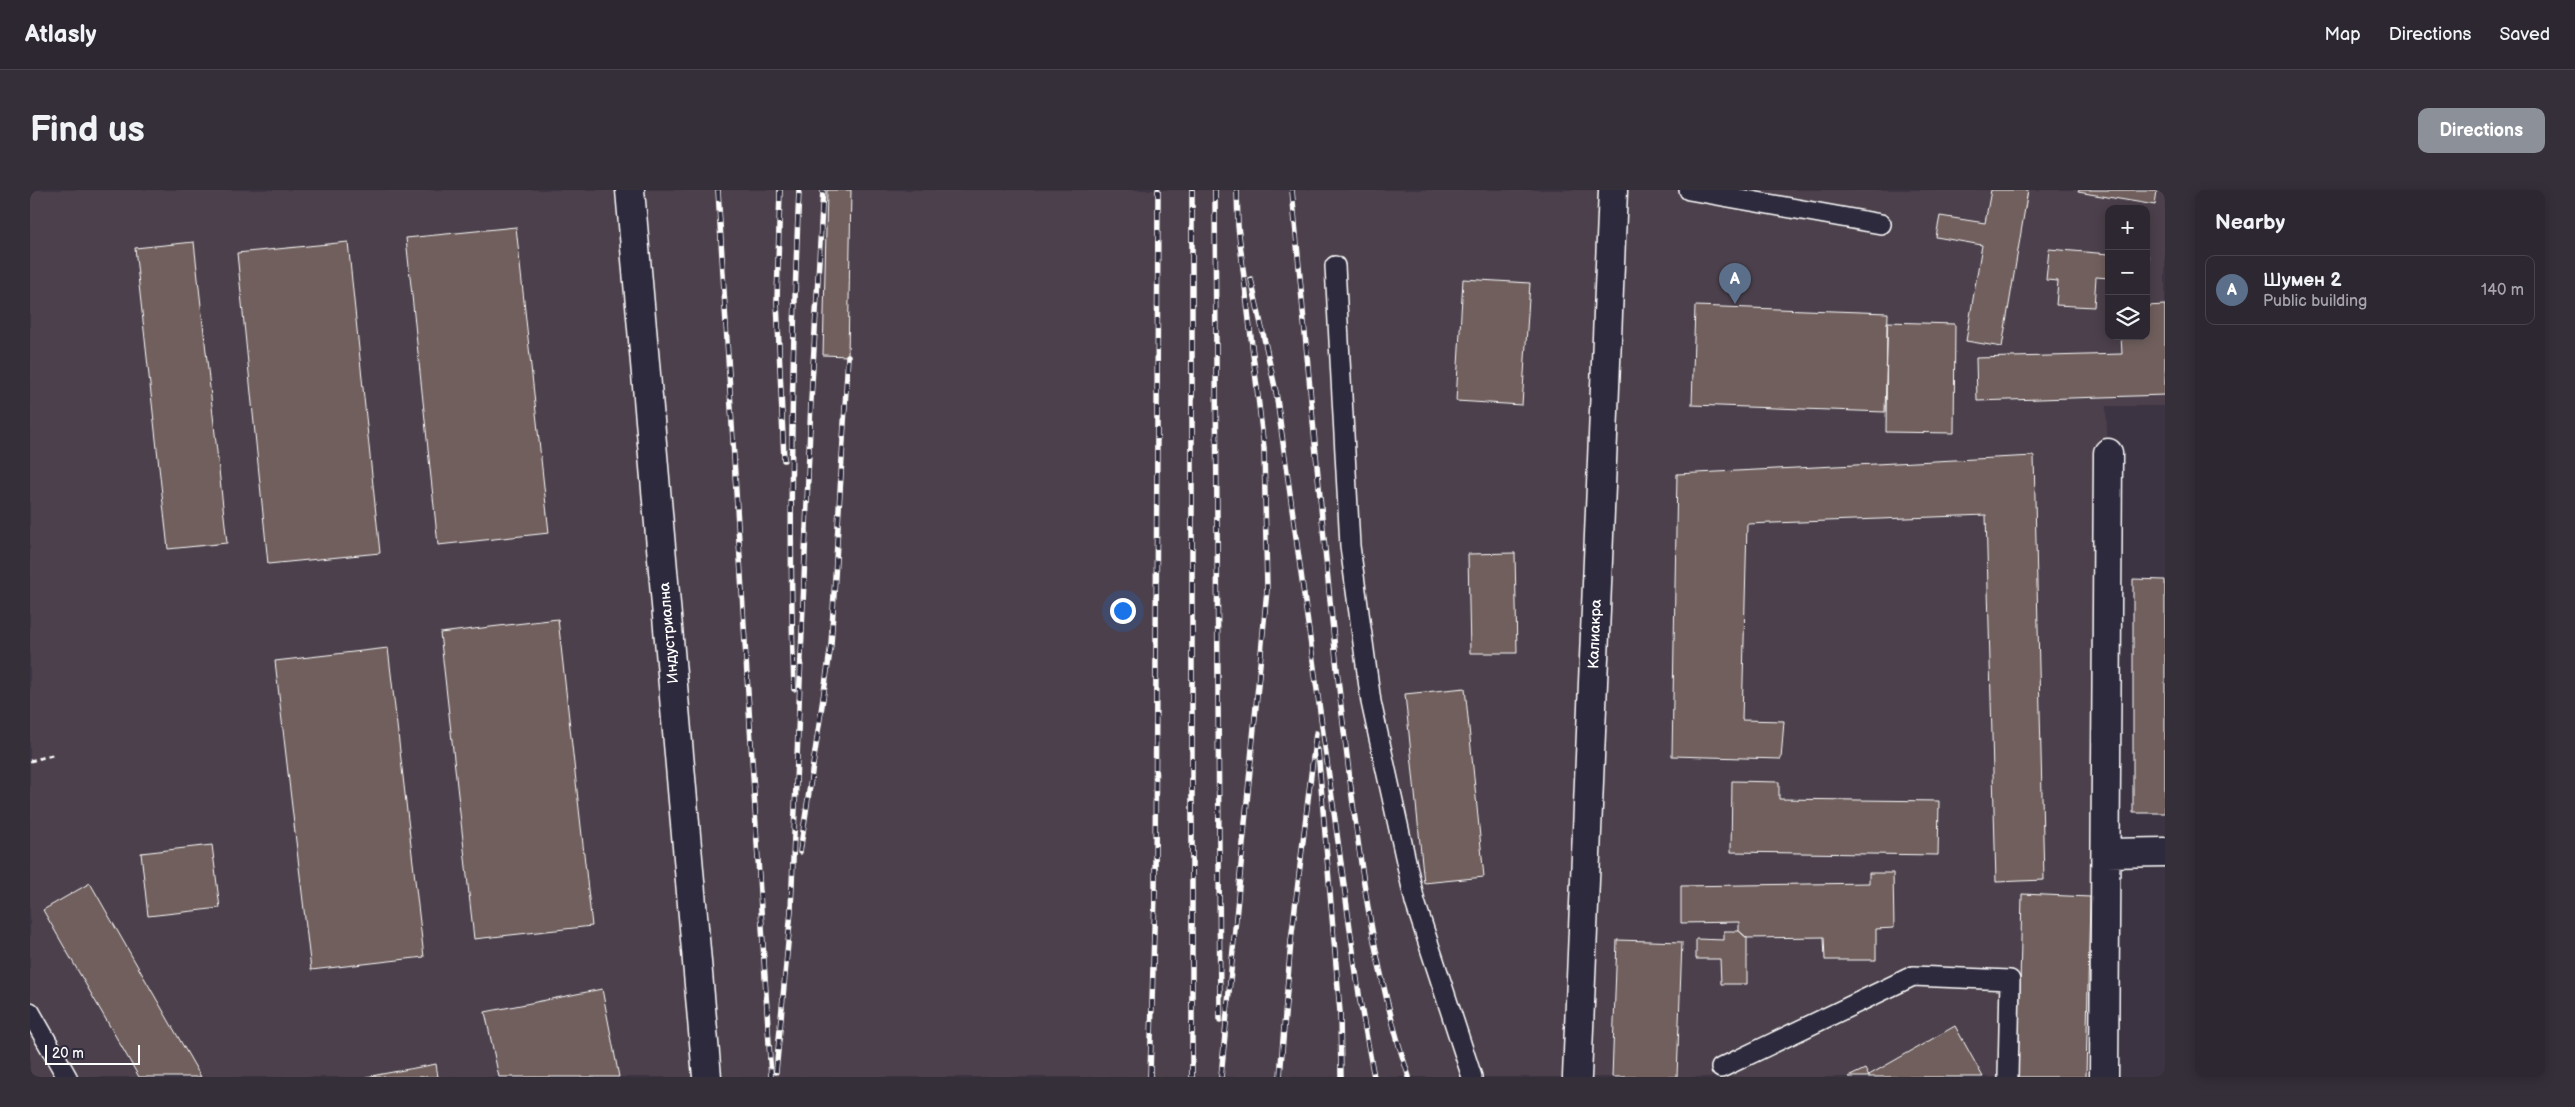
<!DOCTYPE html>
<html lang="en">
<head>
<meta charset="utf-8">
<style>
	body { margin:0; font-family:"Balsamiq Sans",sans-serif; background:#352f3a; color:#f1f3f6 }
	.controls { position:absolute; right:15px; top:15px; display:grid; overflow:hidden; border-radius:10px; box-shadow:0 2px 12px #0003 }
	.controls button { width:45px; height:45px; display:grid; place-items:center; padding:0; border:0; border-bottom:1px solid #48444d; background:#2d2732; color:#f1f3f6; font:25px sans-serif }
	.scale { position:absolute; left:15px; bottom:12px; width:95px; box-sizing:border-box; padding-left:5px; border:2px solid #fff; border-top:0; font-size:14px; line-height:18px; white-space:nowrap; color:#fff; -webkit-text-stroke:4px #2f2a3d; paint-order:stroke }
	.you { position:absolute; left:1092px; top:420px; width:18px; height:18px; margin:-12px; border:4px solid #fff; border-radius:50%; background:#1a73e8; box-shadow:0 0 0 8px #1a73e833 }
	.badge { display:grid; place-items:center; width:32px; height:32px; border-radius:50%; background:#8c9099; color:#fff; font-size:16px; font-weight:700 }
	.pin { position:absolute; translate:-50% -41px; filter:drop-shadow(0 1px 2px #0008) }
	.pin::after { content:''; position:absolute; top:26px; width:18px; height:15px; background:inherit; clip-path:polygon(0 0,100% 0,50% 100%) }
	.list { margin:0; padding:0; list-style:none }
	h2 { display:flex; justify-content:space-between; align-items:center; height:65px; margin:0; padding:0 20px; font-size:21px }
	h2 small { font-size:16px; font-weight:400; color:#a7a5ac }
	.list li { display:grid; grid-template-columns:32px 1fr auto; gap:15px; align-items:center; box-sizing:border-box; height:70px; margin:0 10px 10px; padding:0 10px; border:1px solid #48444d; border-radius:10px }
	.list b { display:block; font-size:19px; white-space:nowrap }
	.list p { margin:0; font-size:16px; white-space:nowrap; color:#a7a5ac }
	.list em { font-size:16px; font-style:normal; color:#a7a5ac }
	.icon { flex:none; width:28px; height:28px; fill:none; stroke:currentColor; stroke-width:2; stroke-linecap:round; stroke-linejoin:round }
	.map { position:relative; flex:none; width:2135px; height:887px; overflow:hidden; border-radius:10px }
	header { display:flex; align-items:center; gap:30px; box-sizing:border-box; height:70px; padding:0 25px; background:#2d2732; border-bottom:1px solid #48444d }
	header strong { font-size:24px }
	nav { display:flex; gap:28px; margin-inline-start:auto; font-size:18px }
	.intro { display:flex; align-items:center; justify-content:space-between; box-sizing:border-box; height:120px; padding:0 30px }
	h1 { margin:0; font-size:35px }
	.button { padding:12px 22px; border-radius:10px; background:#8c9099; color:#fff; font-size:18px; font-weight:700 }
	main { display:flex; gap:30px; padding:0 30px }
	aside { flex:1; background:#2d2732; border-radius:10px; box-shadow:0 2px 12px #0003 }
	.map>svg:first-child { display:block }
</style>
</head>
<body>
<header>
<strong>Atlasly</strong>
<nav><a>Map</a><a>Directions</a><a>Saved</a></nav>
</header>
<div class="intro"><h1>Find us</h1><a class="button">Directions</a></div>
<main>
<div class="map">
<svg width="2135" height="887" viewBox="0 0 2135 887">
	<rect width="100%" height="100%" fill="#3c3443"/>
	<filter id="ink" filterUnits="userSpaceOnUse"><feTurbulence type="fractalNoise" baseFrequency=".02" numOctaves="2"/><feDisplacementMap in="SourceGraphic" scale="10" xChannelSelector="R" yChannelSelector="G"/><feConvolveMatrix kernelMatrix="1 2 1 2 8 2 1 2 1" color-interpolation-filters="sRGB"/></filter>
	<g filter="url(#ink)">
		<path fill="#4c414b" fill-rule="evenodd" d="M 0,0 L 2135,0 L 2135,216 L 2076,216 L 2078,263 L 2074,887 L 0,887 ZM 2079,19 L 2116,19 L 2116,146 L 2079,146 Z"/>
		<path fill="#705e5d" stroke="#fff" d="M 797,0 L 821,0 L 818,166 L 793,165 Z
			M 1961,0 L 1998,0 L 1972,157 L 1936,151 L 1952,55 L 1906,47 L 1910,26 L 1955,33 Z
			M 2049,0 L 2127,0 L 2125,15 L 2048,2 Z
			M 486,37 L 519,343 L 408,355 L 376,48 Z
			M 164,52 L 197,353 L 138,359 L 105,58 Z
			M 318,52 L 350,363 L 238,374 L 207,63 Z
			M 2019,59 L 2079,64 L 2079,88 L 2066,87 L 2064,117 L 2026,115 L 2028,91 L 2016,90 Z
			M 2116,66 L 2119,66 L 2117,91 L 2116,91 Z
			M 1433,89 L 1500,93 L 1492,215 L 1426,211 Z
			M 2135,115 L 2135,205 L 1947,211 L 1946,168 L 2092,164 L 2091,146 L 2116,146 L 2116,116 Z
			M 1665,116 L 1858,123 L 1855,222 L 1662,215 Z
			M 1857,132 L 1925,134 L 1924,243 L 1856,242 Z
			M 2004,266 L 2014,690 L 1966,692 L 1956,325 L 1717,334 L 1712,530 L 1754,531 L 1751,569 L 1642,566 L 1647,284 Z
			M 1485,363 L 1487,463 L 1440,463 L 1438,364 Z
			M 2103,389 L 2135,390 L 2135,623 L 2103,623 Z
			M 528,429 L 562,736 L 444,749 L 410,443 Z
			M 358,458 L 394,767 L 281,780 L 245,471 Z
			M 1435,498 L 1454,687 L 1394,693 L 1375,504 Z
			M 1702,591 L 1749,592 L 1749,609 L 1909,611 L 1908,665 L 1701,662 Z
			M 182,655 L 190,718 L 118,726 L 111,663 Z
			M 1839,683 L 1863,683 L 1864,738 L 1846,739 L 1846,770 L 1795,770 L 1794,747 L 1717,748 L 1709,741 L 1709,732 L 1651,733 L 1651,696 L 1839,693 Z
			M 60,693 L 171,887 L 109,887 L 13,720 Z
			M 1992,704 L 2060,707 L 2056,887 L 1988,887 Z
			M 1694,741 L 1709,741 L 1717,748 L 1717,794 L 1691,794 L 1690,769 L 1666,769 L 1666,749 L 1694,750 Z
			M 1587,750 L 1652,752 L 1647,887 L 1582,887 Z
			M 572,799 L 589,887 L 469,887 L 455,822 Z
			M 1925,836 L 1953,887 L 1839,887 L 1839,885 Z
			M 406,874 L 408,887 L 336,887 Z
			M 1835,879 L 1839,887 L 1818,887 Z"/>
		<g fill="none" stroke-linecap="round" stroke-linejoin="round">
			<defs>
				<path id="lane" d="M 1659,0 L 1851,34
					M 1305,76 L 1320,356 L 1341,512 L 1385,712 L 1442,887
					M 0,822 L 37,887
					M 1691,878 L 1883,786 L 1980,790 L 1978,887"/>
				<path id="street" d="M 600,0 L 677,887
					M 2076,663 L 2135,662
					M 1547,887 L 1583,0
					M 2074,887 L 2078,263"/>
			</defs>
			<use href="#lane" stroke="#fff" stroke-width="22"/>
			<use href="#street" stroke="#fff" stroke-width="31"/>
			<path stroke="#fff" stroke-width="3" stroke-dasharray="5 4" stroke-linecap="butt" d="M 0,571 L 26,564"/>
			<use href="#lane" stroke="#2f2a3d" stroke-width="19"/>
			<use href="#street" stroke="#2f2a3d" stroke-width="28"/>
			<defs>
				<path id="rail" d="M 688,0 L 741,887
					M 750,0 L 747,111 L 754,270
					M 1185,0 L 1190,830
					M 1262,0 C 1278,172 1292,344 1311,516 C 1326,640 1339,768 1379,887
					M 1221,89 L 1246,202 L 1330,811 L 1344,887
					M 764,499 C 758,332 762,167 769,0
					M 1288,560 L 1310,822 L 1311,887
					M 770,662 L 801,455 L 818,166
					M 746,882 L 761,721 L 781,211 L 793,0
					M 1120,887 L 1125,704 L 1128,0
					M 1162,887 L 1162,0
					M 1191,887 L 1237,400 L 1234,258 L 1208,36 L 1207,0
					M 1250,887 L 1261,751 L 1286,543"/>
			</defs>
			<use href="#rail" stroke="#fff" stroke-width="5.5"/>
			<use href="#rail" stroke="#2f2a3d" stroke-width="4" stroke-dasharray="11" stroke-linecap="butt"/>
		</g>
	</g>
	<g text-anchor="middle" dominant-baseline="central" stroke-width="4.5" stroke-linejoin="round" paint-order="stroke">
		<g font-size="15" fill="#fff" stroke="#2f2a3d">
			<text transform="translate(639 443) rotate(-95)">Индустриална</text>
			<text transform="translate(1565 444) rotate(-88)">Калиакра</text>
		</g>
	</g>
</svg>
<div class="controls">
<button>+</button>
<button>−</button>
<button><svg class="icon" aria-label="layers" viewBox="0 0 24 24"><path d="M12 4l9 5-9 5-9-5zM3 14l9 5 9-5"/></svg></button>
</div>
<div class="scale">20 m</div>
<div class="you"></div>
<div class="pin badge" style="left:1705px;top:114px;background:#5c6f8a">A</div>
</div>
<aside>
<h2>Nearby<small></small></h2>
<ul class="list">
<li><span class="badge" style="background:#5c6f8a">A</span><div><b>Шумен 2</b><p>Public building</p></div><em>140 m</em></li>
</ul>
</aside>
</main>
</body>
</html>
